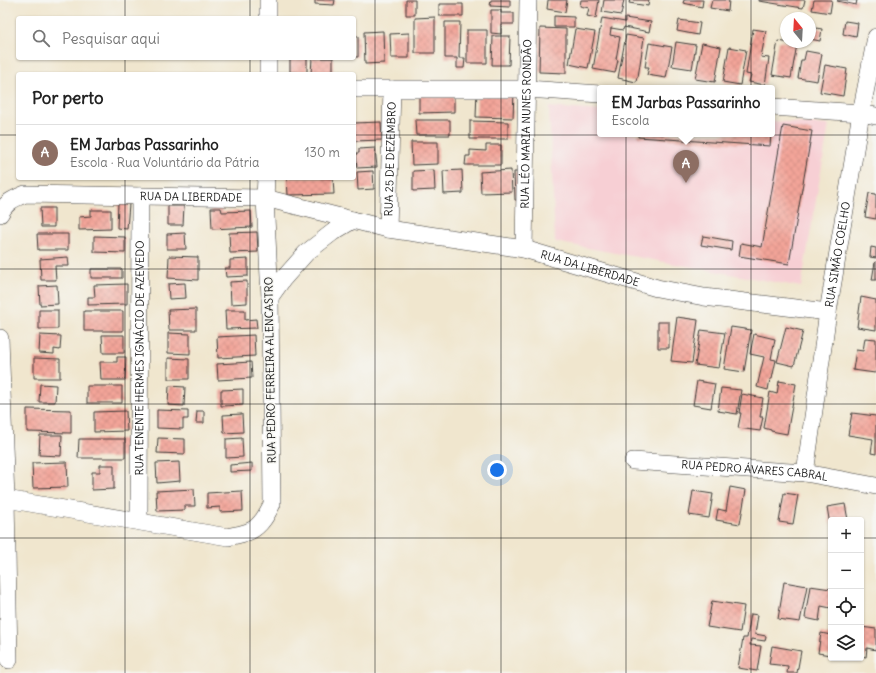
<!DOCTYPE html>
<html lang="pt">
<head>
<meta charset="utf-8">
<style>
	body { margin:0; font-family:Delius,sans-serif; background:#f6f6f6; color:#222 }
	.controls { position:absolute; right:12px; bottom:12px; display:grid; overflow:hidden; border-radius:4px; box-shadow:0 1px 3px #0004 }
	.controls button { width:36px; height:36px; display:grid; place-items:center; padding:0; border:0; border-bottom:1px solid #e0e0e0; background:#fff; color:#222; font:20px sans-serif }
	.compass { position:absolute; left:780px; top:12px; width:36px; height:36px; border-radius:50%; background:#fff; box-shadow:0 1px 3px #0004; rotate:342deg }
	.you { position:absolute; left:497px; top:470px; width:14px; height:14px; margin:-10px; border:3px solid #fff; border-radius:50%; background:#1a73e8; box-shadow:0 0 0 6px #1a73e833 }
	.badge { display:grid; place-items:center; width:26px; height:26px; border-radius:50%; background:#b45309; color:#fff; font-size:13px; font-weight:700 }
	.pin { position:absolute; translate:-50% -33px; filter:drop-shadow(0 1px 2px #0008) }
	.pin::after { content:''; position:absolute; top:21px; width:14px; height:12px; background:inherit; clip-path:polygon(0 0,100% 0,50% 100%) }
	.popup { position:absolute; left:597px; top:85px; width:178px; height:52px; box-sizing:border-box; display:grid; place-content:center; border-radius:4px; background:#fff; filter:drop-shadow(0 1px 3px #0005); font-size:13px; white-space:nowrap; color:#767676 }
	.popup b { font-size:15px; color:#222 }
	.popup::after { content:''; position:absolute; left:50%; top:100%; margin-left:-8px; border:8px solid transparent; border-top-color:#fff }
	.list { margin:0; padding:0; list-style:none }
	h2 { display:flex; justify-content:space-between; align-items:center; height:52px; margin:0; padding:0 16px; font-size:17px }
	h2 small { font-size:13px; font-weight:400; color:#767676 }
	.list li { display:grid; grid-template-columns:26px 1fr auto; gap:12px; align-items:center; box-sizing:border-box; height:56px; padding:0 16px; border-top:1px solid #e0e0e0 }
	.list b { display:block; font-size:15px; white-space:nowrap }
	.list p { margin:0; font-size:13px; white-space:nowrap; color:#767676 }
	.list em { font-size:13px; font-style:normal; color:#767676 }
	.icon { flex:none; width:22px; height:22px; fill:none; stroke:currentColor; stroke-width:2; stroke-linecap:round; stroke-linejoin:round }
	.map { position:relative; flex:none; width:876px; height:673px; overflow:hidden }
	.search { position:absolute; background:#fff; box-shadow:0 1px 3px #0004; left:16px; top:16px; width:340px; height:44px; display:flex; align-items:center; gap:10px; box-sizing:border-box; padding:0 14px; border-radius:4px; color:#767676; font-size:15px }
	.panel { position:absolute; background:#fff; box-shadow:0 1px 3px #0004; left:16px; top:72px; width:340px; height:108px; border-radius:4px }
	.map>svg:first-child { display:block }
</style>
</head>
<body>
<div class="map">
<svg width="876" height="673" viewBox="0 0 876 673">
	<defs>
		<pattern id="building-cross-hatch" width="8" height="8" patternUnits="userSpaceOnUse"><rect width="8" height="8" fill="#f3a499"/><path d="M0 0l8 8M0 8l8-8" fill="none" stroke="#d08d83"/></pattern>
	</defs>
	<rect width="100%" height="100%" fill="#f6f6f2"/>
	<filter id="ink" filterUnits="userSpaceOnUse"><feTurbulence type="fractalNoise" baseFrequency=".025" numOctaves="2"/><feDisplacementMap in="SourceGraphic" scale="8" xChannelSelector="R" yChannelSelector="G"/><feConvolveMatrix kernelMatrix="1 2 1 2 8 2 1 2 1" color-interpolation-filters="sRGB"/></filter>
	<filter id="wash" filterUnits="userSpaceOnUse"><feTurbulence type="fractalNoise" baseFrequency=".012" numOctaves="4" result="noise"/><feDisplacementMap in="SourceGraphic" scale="16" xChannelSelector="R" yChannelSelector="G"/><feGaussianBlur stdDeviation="0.9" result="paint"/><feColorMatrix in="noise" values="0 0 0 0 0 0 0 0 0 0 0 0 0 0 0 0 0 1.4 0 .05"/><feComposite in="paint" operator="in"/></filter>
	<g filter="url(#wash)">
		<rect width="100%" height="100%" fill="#f0e6ce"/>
		<path fill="#f7cfd4" d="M 549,107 L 600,111 L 600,134 L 772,134 L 772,121 L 829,125 L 801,287 L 555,242 Z"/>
		<g id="blocks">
			<path fill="url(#building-cross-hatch)" d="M 315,0 L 335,0 L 334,5 L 315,4 Z
				M 406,0 L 415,0 L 415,15 L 406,15 Z
				M 491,0 L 510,0 L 510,7 L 490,6 Z
				M 548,0 L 567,0 L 565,12 L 547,9 Z
				M 581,0 L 599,0 L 596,18 L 587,16 L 589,8 L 580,6 Z
				M 604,0 L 624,0 L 621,15 L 602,12 Z
				M 630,0 L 649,0 L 648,6 L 629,3 Z
				M 684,0 L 703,0 L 702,7 L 683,3 Z
				M 712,0 L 729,0 L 728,11 L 710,8 Z
				M 759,0 L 805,0 L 803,8 L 759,1 Z
				M 814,0 L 832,0 L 830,13 L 812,10 Z
				M 838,0 L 857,0 L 856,5 L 837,1 Z
				M 439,4 L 463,4 L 463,16 L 439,16 Z
				M 491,10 L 501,10 L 501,13 L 514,13 L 514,24 L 501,24 L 501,34 L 491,33 Z
				M 554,16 L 574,17 L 574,27 L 554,27 Z
				M 435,17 L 435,53 L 415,53 L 415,18 Z
				M 602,18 L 625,22 L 625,18 L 651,22 L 649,32 L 624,27 L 623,30 L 611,28 L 610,35 L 620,37 L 616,59 L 618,60 L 615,73 L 593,69 Z
				M 679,20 L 700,23 L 698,35 L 677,31 Z
				M 845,21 L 858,23 L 856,37 L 843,34 Z
				M 445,22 L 460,22 L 459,58 L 465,58 L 464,68 L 457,68 L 457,58 L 445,58 Z
				M 810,27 L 822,29 L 820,41 L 810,39 Z
				M 540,28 L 566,29 L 566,73 L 539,72 Z
				M 575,29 L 595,32 L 588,68 L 569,64 Z
				M 753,29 L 766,31 L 761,57 L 769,58 L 765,85 L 749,82 L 751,75 L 746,74 Z
				M 467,30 L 487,30 L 487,63 L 467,63 Z
				M 383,31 L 384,63 L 365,64 L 364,32 Z
				M 409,33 L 409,58 L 391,58 L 390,34 Z
				M 626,35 L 644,38 L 638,77 L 637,77 L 636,82 L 618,78 Z
				M 354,36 L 358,36 L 358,57 L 354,57 Z
				M 493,36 L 510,36 L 509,65 L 492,65 Z
				M 778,41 L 797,44 L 791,78 L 772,75 Z
				M 676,42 L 696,45 L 692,69 L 672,66 Z
				M 649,43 L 672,47 L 666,78 L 647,75 L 649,67 L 645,67 Z
				M 702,43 L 721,47 L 715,82 L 695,79 Z
				M 729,47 L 746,50 L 740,85 L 723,82 Z
				M 806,51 L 822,54 L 817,81 L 798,78 L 801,60 L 804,60 Z
				M 290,58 L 307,58 L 307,73 L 290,72 Z
				M 312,58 L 333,58 L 333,74 L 311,74 Z
				M 825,65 L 847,69 L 843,96 L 820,92 Z
				M 477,90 L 514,91 L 513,118 L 476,117 Z
				M 454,93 L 454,112 L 419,113 L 419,94 Z
				M 415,120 L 450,120 L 450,135 L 416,135 Z
				M 470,121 L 508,122 L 508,139 L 470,139 Z
				M 381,122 L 382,140 L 354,141 L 354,123 Z
				M 783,126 L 812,131 L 789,264 L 739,256 L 741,243 L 762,247 Z
				M 638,134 L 771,134 L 770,146 L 638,137 Z
				M 411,142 L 438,142 L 438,164 L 412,165 Z
				M 486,145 L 501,145 L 501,165 L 465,165 L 466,156 L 470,156 L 470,150 L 486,151 Z
				M 375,148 L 377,167 L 357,168 L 356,153 L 359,153 L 359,149 Z
				M 434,170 L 435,190 L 413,191 L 413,171 Z
				M 462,170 L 463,193 L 444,194 L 443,171 Z
				M 511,170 L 512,192 L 481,193 L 480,172 Z
				M 373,171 L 374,189 L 358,190 L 357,172 Z
				M 514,172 L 520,172 L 521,200 L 515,200 Z
				M 287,178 L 333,178 L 334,194 L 288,195 Z
				M 869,193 L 876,194 L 876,219 L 865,217 Z
				M 118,203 L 129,204 L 127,229 L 117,228 Z
				M 168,206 L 184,206 L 183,225 L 168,225 Z
				M 40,208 L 54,208 L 54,227 L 41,227 Z
				M 211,208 L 221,208 L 222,212 L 251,211 L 252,227 L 212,229 Z
				M 91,210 L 111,210 L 111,229 L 79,230 L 79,217 L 91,216 Z
				M 257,232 L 258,252 L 230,253 L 229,233 Z
				M 185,233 L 186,249 L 167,249 L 167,234 Z
				M 37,234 L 68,234 L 68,250 L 38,250 Z
				M 94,236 L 125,237 L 125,253 L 94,252 Z
				M 703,236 L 732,241 L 731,250 L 701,245 Z
				M 871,247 L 876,248 L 876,258 L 870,257 Z
				M 169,256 L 198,257 L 198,280 L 168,278 Z
				M 68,257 L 69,266 L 55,266 L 56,280 L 41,280 L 40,259 Z
				M 248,259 L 248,276 L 226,277 L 225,268 L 230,268 L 230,260 Z
				M 875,262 L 876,262 L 876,280 L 872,280 Z
				M 91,269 L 122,269 L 122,278 L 91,278 Z
				M 247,281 L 247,303 L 231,304 L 230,282 Z
				M 185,283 L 186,298 L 169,299 L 168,284 Z
				M 127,284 L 127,304 L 88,305 L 88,297 L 95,297 L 94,285 Z
				M 57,285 L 58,304 L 40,305 L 39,286 Z
				M 861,297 L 876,300 L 876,330 L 857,327 Z
				M 196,309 L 196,330 L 169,330 L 168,310 Z
				M 39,310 L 58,310 L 58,329 L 39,329 Z
				M 225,310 L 245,310 L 245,320 L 256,319 L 257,328 L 226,329 Z
				M 84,311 L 123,311 L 123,331 L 84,331 Z
				M 677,317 L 698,320 L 692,363 L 671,361 Z
				M 658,322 L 669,322 L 669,348 L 658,348 Z
				M 731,327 L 751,330 L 744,372 L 724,369 Z
				M 786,327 L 803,331 L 794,366 L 777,362 Z
				M 701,330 L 725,333 L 719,368 L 695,365 Z
				M 168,333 L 190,334 L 190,354 L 168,353 Z
				M 754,334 L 775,339 L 771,359 L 776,360 L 772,379 L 770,379 L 768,390 L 757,387 L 764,357 L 750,354 Z
				M 40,335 L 61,336 L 60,350 L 54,349 L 54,354 L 39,353 Z
				M 102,335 L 124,335 L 124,353 L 103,353 Z
				M 254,335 L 255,356 L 218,358 L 217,337 Z
				M 865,338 L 876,339 L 876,367 L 875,373 L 853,370 L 856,350 L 863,351 Z
				M 117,357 L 126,357 L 125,380 L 101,380 L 100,362 L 117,362 Z
				M 34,358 L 60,359 L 60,378 L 34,378 Z
				M 168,358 L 189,359 L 189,379 L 168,379 Z
				M 251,362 L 252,378 L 218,380 L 217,364 Z
				M 697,381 L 715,384 L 711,408 L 693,405 Z
				M 779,381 L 796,384 L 787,434 L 771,431 L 771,430 L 764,428 L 770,392 L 777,394 Z
				M 40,384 L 56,385 L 55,402 L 39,402 Z
				M 87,386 L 122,386 L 122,403 L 87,403 Z
				M 169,386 L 185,387 L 184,406 L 168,405 Z
				M 721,388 L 741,390 L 737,414 L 718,411 Z
				M 243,389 L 243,405 L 221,406 L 221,390 Z
				M 742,394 L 763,398 L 760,417 L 763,417 L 760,431 L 738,428 L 741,413 L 739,413 Z
				M 27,409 L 71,410 L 71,433 L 27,432 Z
				M 157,410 L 188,411 L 188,419 L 183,419 L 183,429 L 157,428 Z
				M 126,411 L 127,431 L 94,432 L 94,412 Z
				M 197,411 L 204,411 L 204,423 L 196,423 Z
				M 852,413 L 876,416 L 876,454 L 871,453 L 873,439 L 848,435 Z
				M 242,414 L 243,432 L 224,433 L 223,415 Z
				M 40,435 L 62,435 L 61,456 L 39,455 Z
				M 158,438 L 185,439 L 185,454 L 157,453 Z
				M 242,438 L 243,457 L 226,458 L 226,439 Z
				M 79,439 L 125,439 L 125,458 L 78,458 Z
				M 67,462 L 68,487 L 33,488 L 32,463 Z
				M 179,462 L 180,481 L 157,483 L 156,463 Z
				M 252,463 L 252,471 L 230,472 L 230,465 Z
				M 100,465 L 114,465 L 114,489 L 92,490 L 92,472 L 100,472 Z
				M 730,487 L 746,490 L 740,524 L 716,520 L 718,509 L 726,511 Z
				M 194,489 L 195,506 L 185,506 L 185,510 L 157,511 L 156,491 Z
				M 242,491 L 243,511 L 220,512 L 220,507 L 207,508 L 207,493 Z
				M 693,491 L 713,494 L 709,518 L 689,515 Z
				M 784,493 L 798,495 L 793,524 L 779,522 Z
				M 845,504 L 848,520 L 831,520 L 830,525 L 827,507 Z
				M 784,582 L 807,586 L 800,622 L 778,619 Z
				M 810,586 L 831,589 L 831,608 L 821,606 L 819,621 L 805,618 Z
				M 712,601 L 744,606 L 740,632 L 707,627 Z
				M 751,614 L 758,615 L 755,634 L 766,636 L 765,641 L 751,639 L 750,645 L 761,646 L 757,671 L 738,668 L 743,638 L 747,638 Z
				M 861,627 L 876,629 L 876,650 L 867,648 L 866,657 L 861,656 Z
				M 821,633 L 831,635 L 831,647 L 830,655 L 818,653 Z
				M 772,646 L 801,651 L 797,673 L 787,673 L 788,666 L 769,664 Z"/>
		</g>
	</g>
	<g filter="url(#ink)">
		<use href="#blocks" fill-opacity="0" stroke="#3c3a37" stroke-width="1"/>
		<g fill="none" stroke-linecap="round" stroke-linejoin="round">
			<defs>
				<g id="minor">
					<path d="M 268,0 L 268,18"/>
					<path d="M 268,58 L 268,74"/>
					<path d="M 354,89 L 527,89 L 600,94"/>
					<path d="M 772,107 L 861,113 L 876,116"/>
					<path id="s1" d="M 0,214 C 6,202 13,199 25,194 L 265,198 L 388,229 L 524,249 L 657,288 L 704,297 L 828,312"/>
					<path id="s2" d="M 388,229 L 392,89"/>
					<path id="s3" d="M 524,249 L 528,0"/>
					<path d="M 270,297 L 283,279 L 306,253 L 333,232 L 353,220"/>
					<path d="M 0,338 L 6,499 L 9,660"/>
					<path id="s4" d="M 633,461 L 805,473 L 876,486"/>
					<path id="s5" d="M 805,473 L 828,312 L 861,113 L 876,37"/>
					<path d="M 6,499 L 228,537 C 235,535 244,534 250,531 C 261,526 267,514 272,504 L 270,297 L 265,198 L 266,178"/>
					<path id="s6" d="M 139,521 L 140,196"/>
				</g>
			</defs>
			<use href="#minor" stroke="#3c3a37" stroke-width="18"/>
			<use href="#minor" stroke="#fff" stroke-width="17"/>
		</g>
	</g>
	<path fill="none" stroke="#1c1c1c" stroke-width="1" stroke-opacity="0.55" d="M 125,0 L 125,18M 250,0 L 250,18M 375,0 L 375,673M 501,0 L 501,673M 626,0 L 626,673M 751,0 L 751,673M 125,58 L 125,74M 250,58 L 250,74M 0,135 L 18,135M 354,135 L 876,135M 125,178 L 125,673M 250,178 L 250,673M 0,269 L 876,269M 0,404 L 876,404M 0,538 L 831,538M 861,538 L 876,538"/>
	<g text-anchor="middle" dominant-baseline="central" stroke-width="3" stroke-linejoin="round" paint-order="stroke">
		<g font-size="11" fill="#1c1c1c" stroke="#f6f6f2">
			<text stroke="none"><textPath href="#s3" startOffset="125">RUA LÉO MARIA NUNES RONDÃO</textPath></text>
			<text stroke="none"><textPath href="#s2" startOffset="70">RUA 25 DE DEZEMBRO</textPath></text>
			<text stroke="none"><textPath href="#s1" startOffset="199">RUA DA LIBERDADE</textPath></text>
			<text stroke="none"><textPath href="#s5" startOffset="221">RUA SIMÃO COELHO</textPath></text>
			<text stroke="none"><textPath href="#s1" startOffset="606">RUA DA LIBERDADE</textPath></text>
			<text stroke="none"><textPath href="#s6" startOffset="163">RUA TENENTE HERMES IGNÁCIO DE AZEVEDO</textPath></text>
			<text transform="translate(270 370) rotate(-91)">RUA PEDRO FERREIRA ALENCASTRO</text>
			<text stroke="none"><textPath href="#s4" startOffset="122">RUA PEDRO ÁVARES CABRAL</textPath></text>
		</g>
	</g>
</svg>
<div class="controls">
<button>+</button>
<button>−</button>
<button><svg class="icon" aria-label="locate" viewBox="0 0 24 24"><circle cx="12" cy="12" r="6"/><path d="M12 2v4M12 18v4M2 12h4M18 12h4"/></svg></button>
<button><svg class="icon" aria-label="layers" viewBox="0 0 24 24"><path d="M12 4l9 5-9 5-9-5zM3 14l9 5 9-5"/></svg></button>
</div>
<svg class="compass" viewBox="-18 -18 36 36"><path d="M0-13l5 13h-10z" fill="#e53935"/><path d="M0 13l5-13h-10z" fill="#767676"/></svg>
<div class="you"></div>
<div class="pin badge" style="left:686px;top:183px;background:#8d6e63">A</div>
<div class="popup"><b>EM Jarbas Passarinho</b>Escola</div>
<div class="search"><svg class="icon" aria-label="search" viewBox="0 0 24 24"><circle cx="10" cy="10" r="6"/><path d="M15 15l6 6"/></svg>Pesquisar aqui</div>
<section class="panel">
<h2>Por perto<small></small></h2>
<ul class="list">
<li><span class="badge" style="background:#8d6e63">A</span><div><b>EM Jarbas Passarinho</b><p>Escola · Rua Voluntário da Pátria</p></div><em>130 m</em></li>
</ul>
</section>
</div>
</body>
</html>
